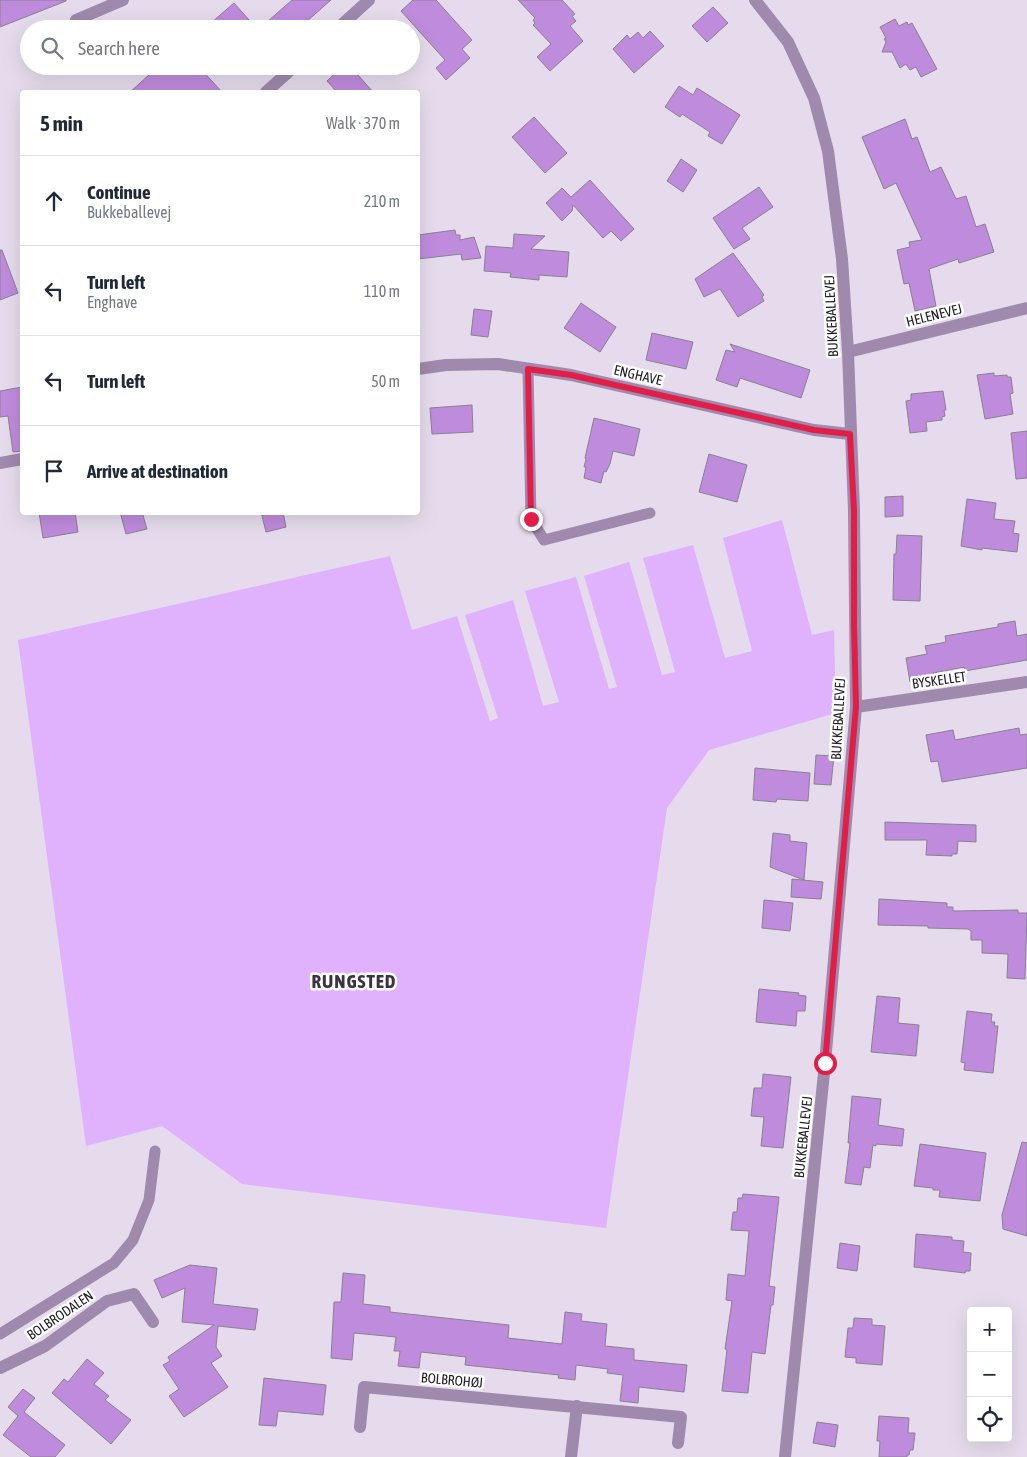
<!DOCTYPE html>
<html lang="en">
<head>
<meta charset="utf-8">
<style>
	body { margin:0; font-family:"Asap Condensed",sans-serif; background:#f6f6f7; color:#1f2937 }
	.controls { position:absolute; right:15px; bottom:15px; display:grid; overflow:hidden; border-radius:5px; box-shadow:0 5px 20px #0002 }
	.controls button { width:45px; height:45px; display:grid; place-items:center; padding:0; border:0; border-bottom:1px solid #e0e1e3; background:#fff; color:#1f2937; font:25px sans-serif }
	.stop { position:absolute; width:15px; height:15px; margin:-11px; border:4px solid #e11d48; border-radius:50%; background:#fff }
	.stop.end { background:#e11d48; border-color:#fff; box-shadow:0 1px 5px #0008 }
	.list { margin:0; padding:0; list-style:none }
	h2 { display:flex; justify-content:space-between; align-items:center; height:65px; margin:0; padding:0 20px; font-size:21px }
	h2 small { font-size:16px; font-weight:400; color:#747a83 }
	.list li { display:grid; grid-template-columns:32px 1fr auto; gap:15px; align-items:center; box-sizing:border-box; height:90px; padding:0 20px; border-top:1px solid #e0e1e3 }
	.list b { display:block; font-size:19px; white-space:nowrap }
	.list p { margin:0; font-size:16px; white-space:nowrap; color:#747a83 }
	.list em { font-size:16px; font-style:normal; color:#747a83 }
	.icon { flex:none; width:28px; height:28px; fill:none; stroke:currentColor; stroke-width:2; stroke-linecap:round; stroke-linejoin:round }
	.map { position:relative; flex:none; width:1027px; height:1457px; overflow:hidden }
	.search { position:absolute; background:#fff; box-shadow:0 5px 20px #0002; left:20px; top:20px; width:400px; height:55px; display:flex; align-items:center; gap:12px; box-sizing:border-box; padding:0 18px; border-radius:28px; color:#747a83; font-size:19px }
	.panel { position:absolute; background:#fff; box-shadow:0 5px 20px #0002; left:20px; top:90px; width:400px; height:425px; border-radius:5px }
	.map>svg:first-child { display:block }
</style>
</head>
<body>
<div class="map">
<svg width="1027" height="1457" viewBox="0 0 1027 1457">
	<rect width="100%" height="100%" fill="#e5dbec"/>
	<path fill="#e0b1fc" d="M 782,520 L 812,635 L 834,630 L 836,713 L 709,750 L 667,808 L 606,1228 L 242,1184 L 162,1126 L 86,1146 L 18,640 L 390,556 L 412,630 L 457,616 L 490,721 L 498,718 L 465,615 L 513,600 L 543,706 L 559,702 L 525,591 L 576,577 L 609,689 L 617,687 L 584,576 L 629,562 L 662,675 L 675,672 L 643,558 L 693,545 L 725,658 L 752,651 L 723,538 Z"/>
	<path fill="#bf8bdc" stroke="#8a8090" d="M 0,0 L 66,0 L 66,1 L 0,27 Z
		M 292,0 L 331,0 L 298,29 L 259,29 Z
		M 413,0 L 436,0 L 472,40 L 462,49 L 470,58 L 446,80 L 436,68 L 445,60 L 401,11 Z
		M 518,0 L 562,0 L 575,14 L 572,16 L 576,21 L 570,26 L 583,41 L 550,71 L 537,57 L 551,44 L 533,25 L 535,23 L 533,20 L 535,18 Z
		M 234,3 L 257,29 L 204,29 Z
		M 713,7 L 728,23 L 707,42 L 692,26 Z
		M 895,19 L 899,26 L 907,22 L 908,25 L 912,23 L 937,69 L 921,77 L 916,67 L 910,70 L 906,64 L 900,68 L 892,52 L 882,52 L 886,42 L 884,39 L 886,38 L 880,27 Z
		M 650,31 L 664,46 L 634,73 L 613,49 L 627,35 L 630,39 L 638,32 L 643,38 Z
		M 159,66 L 198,66 L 222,92 L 130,92 Z
		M 343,66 L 350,66 L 373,92 L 337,92 L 327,81 Z
		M 679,86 L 693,95 L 697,88 L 740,115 L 722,144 L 708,136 L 710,132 L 682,114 L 680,117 L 665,107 Z
		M 534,117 L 567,153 L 545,173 L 512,137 Z
		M 905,119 L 912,139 L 917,137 L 930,172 L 941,167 L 956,199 L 966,196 L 976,227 L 985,224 L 994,252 L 959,263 L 958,259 L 929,269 L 936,306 L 915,311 L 909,283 L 904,284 L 897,250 L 910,247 L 909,242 L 922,240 L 896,183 L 884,189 L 862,137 Z
		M 681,159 L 697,170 L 683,192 L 667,181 Z
		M 590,180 L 634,229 L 621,241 L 611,231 L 603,238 L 573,205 L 572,211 L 562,221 L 546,203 L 562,188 L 571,197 Z
		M 759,187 L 773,207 L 742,228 L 750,239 L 734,249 L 713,218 Z
		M 455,230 L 456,235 L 460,235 L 460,240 L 474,237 L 481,258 L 462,260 L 461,254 L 418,259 L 418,235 Z
		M 514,234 L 545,236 L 531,249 L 569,252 L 567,277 L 539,275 L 539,280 L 510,277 L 511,273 L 484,271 L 486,246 L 513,248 Z
		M 0,250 L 2,250 L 18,293 L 0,300 Z
		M 733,253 L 764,295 L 762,297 L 764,301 L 738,317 L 720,289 L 704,297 L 695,279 Z
		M 581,303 L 616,327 L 600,352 L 564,328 Z
		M 474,309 L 492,311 L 488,337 L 471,335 Z
		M 652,333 L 693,342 L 686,369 L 646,360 Z
		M 730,344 L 810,370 L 801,398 L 740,378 L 737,387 L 716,380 L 726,350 L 735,352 Z
		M 994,373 L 994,376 L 1007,375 L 1007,377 L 1011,377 L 1013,393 L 1010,394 L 1013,414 L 985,419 L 977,375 Z
		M 22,387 L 22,451 L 13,452 L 8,416 L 0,417 L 0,391 Z
		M 943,391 L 946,410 L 944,410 L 945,416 L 942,417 L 942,420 L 926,422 L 927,431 L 910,433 L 906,401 L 911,400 L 911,394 Z
		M 472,405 L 473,432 L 432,434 L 430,408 Z
		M 594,418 L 640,429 L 634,456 L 613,451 L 610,464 L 606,472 L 604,471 L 601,483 L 584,478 L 586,467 L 584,467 L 586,459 L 585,458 Z
		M 1027,431 L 1027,478 L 1016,479 L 1011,433 Z
		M 709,454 L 747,465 L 737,502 L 699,492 Z
		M 903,496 L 903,516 L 885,517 L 885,497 Z
		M 967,499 L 996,503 L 994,519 L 1015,521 L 1013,533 L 1019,534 L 1017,552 L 982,548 L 982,550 L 961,546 Z
		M 39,512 L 75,512 L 78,532 L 43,538 Z
		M 120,512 L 142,512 L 147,529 L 126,534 Z
		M 261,512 L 283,512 L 286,527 L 266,532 Z
		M 897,535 L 922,536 L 920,601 L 893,600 L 894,554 L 896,554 Z
		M 1015,621 L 1017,636 L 1027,634 L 1027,660 L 965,671 L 964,667 L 933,673 L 934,678 L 910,682 L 906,658 L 927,654 L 925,646 L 946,642 L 945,636 L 998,627 L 998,624 Z
		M 1019,728 L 1020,735 L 1027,734 L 1027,768 L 942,782 L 938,761 L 931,762 L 926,735 L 953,730 L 955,740 Z
		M 816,755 L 834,756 L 831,785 L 814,784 Z
		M 755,768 L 810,773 L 808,801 L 777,799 L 776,802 L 753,800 Z
		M 885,822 L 976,825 L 976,842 L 958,841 L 957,854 L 952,854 L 952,856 L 926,855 L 927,840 L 885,840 Z
		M 773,833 L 790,835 L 790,841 L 807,843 L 804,880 L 770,867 Z
		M 792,879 L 823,882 L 821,899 L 791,897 Z
		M 879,899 L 947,903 L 947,907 L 953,907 L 953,911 L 1018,910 L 1018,913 L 1027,913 L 1025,979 L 1007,978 L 1008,954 L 982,953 L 982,940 L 971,940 L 971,931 L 968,929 L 928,928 L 928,926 L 878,925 Z
		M 764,900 L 793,903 L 790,931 L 762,928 Z
		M 759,989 L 799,993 L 798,995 L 806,996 L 805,1011 L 797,1011 L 796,1026 L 756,1022 Z
		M 877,996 L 900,998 L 898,1023 L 919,1025 L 916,1056 L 871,1052 Z
		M 967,1011 L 992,1014 L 991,1022 L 995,1022 L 994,1026 L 998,1026 L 993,1073 L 964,1070 L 965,1063 L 961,1062 Z
		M 763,1074 L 791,1077 L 783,1148 L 761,1146 L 764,1117 L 751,1116 L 754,1088 L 762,1088 Z
		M 852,1096 L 881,1099 L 878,1125 L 904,1129 L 902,1146 L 876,1144 L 876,1146 L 873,1145 L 870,1168 L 864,1167 L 861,1185 L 845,1183 L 850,1143 L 848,1143 Z
		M 1022,1142 L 1027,1143 L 1027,1236 L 1003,1229 L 1002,1215 Z
		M 920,1144 L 986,1153 L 980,1201 L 939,1197 L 940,1190 L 933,1190 L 933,1188 L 914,1186 Z
		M 743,1194 L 779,1197 L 769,1286 L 775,1287 L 773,1305 L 771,1305 L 765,1354 L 752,1352 L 748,1393 L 722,1391 L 727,1350 L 725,1349 L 732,1301 L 726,1300 L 728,1274 L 745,1276 L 749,1231 L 731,1230 L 733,1212 L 737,1212 L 738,1198 L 742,1198 Z
		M 916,1234 L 952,1237 L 952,1240 L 964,1241 L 963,1252 L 971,1253 L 970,1271 L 966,1271 L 965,1273 L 914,1267 Z
		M 840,1243 L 860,1246 L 857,1271 L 837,1268 Z
		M 190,1265 L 217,1268 L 213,1304 L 258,1309 L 255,1330 L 218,1326 L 216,1347 L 222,1356 L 211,1363 L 228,1387 L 184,1417 L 169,1396 L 179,1389 L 163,1365 L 170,1361 L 168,1357 L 214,1325 L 182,1322 L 185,1288 L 162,1298 L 154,1280 Z
		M 343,1273 L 365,1275 L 363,1304 L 390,1307 L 390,1312 L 509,1325 L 508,1338 L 562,1344 L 565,1312 L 582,1314 L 581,1321 L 607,1324 L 605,1346 L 634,1349 L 634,1360 L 687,1365 L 684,1392 L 639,1387 L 638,1403 L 620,1401 L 623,1375 L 607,1373 L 608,1369 L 576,1365 L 575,1380 L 558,1378 L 559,1375 L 465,1365 L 466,1357 L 421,1352 L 419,1368 L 398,1366 L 400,1351 L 394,1351 L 396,1337 L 354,1333 L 352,1360 L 331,1358 L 334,1302 L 341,1302 Z
		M 854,1318 L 872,1319 L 872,1325 L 885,1326 L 882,1365 L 856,1363 L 856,1358 L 845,1357 L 848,1328 L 853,1328 Z
		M 87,1359 L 104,1373 L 94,1384 L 109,1396 L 105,1400 L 131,1420 L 111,1444 L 52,1393 L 64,1379 L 68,1382 Z
		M 264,1378 L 326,1385 L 323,1415 L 278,1411 L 276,1426 L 259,1425 Z
		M 23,1389 L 35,1398 L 24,1412 L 65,1445 L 55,1457 L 31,1457 L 3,1435 L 18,1416 L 8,1407 Z
		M 879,1416 L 909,1418 L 908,1433 L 915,1433 L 913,1450 L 910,1450 L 909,1455 L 907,1455 L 907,1457 L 879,1457 L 880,1441 L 877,1441 Z
		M 817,1422 L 838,1425 L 835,1447 L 813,1443 Z"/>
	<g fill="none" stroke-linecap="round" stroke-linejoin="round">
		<path stroke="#9f89ac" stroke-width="11" d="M 528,369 L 531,519 L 544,540 L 650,513
			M 0,1334 L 114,1263 L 133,1240 L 149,1200 L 155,1151"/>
		<path stroke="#9f89ac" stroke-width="12" d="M 755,0 L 788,42 L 814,98 L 828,151 L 842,259 L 848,352 L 854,511 L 856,707 L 825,1063 L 785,1457
			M 76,20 L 123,0
			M 337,29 L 369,0
			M 266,92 L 295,66
			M 848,352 L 1027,308
			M 418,369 L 446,365 L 498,364 L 571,375 L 814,430 L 850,434
			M 0,463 L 22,459
			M 856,707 L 1027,682
			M 0,1368 L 45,1346 L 107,1301 L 134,1294 L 153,1322
			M 360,1427 L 364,1387 L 681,1417 L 678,1443
			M 571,1457 L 577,1406"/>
	</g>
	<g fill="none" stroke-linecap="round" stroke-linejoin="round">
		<path stroke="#e11d48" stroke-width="6" d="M 531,519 L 528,369 L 571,375 L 814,430 L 850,434 L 854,511 L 854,624 L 856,707 L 825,1063"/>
	</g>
	<g text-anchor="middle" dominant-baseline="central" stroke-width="5" stroke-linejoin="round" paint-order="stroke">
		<g font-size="14" fill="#232026" stroke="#fff">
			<text transform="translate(934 315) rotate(-14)">HELENEVEJ</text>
			<text transform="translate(831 316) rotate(-93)">BUKKEBALLEVEJ</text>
			<text transform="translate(638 375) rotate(13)">ENGHAVE</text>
			<text transform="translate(939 680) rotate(-8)">BYSKELLET</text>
			<text transform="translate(838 719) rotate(-87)">BUKKEBALLEVEJ</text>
			<text transform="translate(803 1137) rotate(-84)">BUKKEBALLEVEJ</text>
			<text transform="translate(60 1315) rotate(-34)">BOLBRODALEN</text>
			<text transform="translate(452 1380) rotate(5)">BOLBROHØJ</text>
		</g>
		<g font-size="19" font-weight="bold" letter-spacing="1" fill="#3b3340" stroke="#fff">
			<text x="354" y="981">RUNGSTED</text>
		</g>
	</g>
</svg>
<div class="controls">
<button>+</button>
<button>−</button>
<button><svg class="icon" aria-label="locate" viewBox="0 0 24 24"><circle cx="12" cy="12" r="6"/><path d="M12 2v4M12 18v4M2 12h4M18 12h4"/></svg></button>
</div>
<div class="stop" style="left:825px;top:1063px"></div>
<div class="stop end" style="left:531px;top:519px"></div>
<div class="search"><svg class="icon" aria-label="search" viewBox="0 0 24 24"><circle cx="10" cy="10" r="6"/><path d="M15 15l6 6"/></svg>Search here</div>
<section class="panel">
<h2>5 min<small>Walk · 370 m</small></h2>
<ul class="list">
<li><svg class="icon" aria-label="ahead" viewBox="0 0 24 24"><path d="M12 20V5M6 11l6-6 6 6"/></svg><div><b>Continue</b><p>Bukkeballevej</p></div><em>210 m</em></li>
<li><svg class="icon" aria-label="left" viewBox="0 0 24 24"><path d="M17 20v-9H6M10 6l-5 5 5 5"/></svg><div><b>Turn left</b><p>Enghave</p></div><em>110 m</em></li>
<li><svg class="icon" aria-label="left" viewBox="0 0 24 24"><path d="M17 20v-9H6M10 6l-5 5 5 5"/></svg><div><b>Turn left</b></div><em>50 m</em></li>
<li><svg class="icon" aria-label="arrive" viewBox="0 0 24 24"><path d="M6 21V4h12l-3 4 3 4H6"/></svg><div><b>Arrive at destination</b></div></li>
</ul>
</section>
</div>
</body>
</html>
